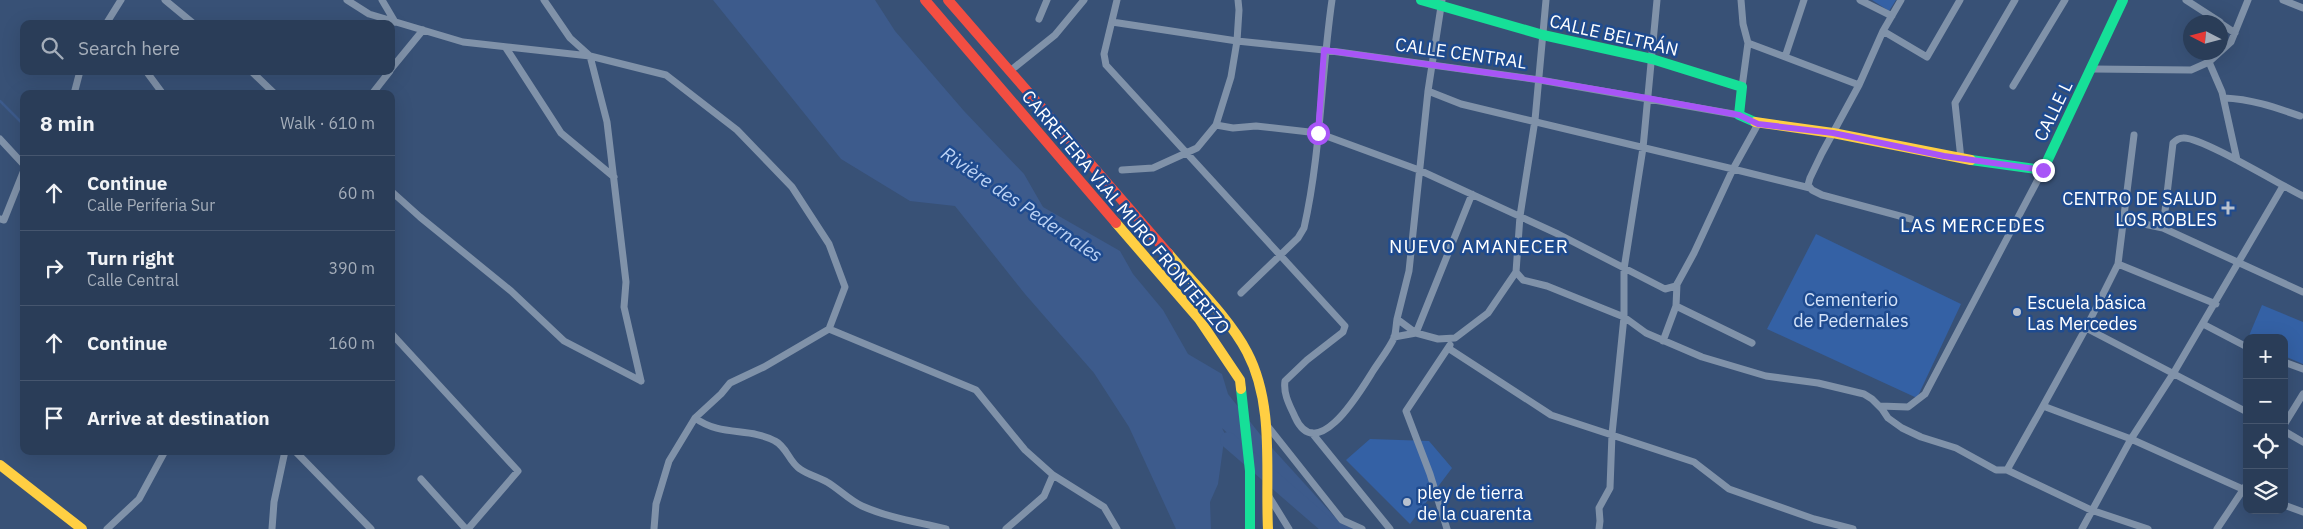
<!DOCTYPE html>
<html lang="en">
<head>
<meta charset="utf-8">
<style>
	body { margin:0; font-family:"IBM Plex Sans",sans-serif; background:#364861; color:#f1f3f6 }
	.controls { position:absolute; right:15px; bottom:15px; display:grid; overflow:hidden; border-radius:10px; box-shadow:0 5px 20px #0002 }
	.controls button { width:45px; height:45px; display:grid; place-items:center; padding:0; border:0; border-bottom:1px solid #46566e; background:#2a3d58; color:#f1f3f6; font:25px sans-serif }
	.compass { position:absolute; left:2183px; top:15px; width:45px; height:45px; border-radius:50%; background:#2a3d58; box-shadow:0 5px 20px #0002; rotate:276deg }
	.stop { position:absolute; width:15px; height:15px; margin:-11px; border:4px solid #a855f7; border-radius:50%; background:#fff }
	.stop.end { background:#a855f7; border-color:#fff; box-shadow:0 1px 5px #0008 }
	.list { margin:0; padding:0; list-style:none }
	h2 { display:flex; justify-content:space-between; align-items:center; height:65px; margin:0; padding:0 20px; font-size:21px }
	h2 small { font-size:16px; font-weight:400; color:#a5aeba }
	.list li { display:grid; grid-template-columns:32px 1fr auto; gap:15px; align-items:center; box-sizing:border-box; height:75px; padding:0 20px; border-top:1px solid #46566e }
	.list b { display:block; font-size:19px; white-space:nowrap }
	.list p { margin:0; font-size:16px; white-space:nowrap; color:#a5aeba }
	.list em { font-size:16px; font-style:normal; color:#a5aeba }
	.icon { flex:none; width:28px; height:28px; fill:none; stroke:currentColor; stroke-width:2; stroke-linecap:round; stroke-linejoin:round }
	.map { position:relative; flex:none; width:2303px; height:529px; overflow:hidden }
	.search { position:absolute; background:#2a3d58; box-shadow:0 5px 20px #0002; left:20px; top:20px; width:375px; height:55px; display:flex; align-items:center; gap:12px; box-sizing:border-box; padding:0 18px; border-radius:10px; color:#a5aeba; font-size:19px }
	.panel { position:absolute; background:#2a3d58; box-shadow:0 5px 20px #0002; left:20px; top:90px; width:375px; height:365px; border-radius:10px }
	.map>svg:first-child { display:block }
</style>
</head>
<body>
<div class="map">
<svg width="2303" height="529" viewBox="0 0 2303 529">
	<rect width="100%" height="100%" fill="#385176"/>
	<path fill="#3461a5" d="M 1872,0 L 1896,0 L 1889,11 Z
		M 1816,234 L 1961,304 L 1917,398 L 1767,329 Z
		M 2262,305 L 2303,322 L 2303,364 L 2284,356 L 2284,338 L 2248,338 Z
		M 1370,439 L 1429,441 L 1452,468 L 1410,524 L 1346,460 Z"/>
	<path fill="#3d5b8c" d="M 713,0 L 875,0 L 895,31 L 964,111 L 1024,174 L 1043,207 L 1120,251 L 1133,274 L 1163,310 L 1188,354 L 1222,374 L 1228,394 L 1263,438 L 1334,516 L 1359,529 L 1320,529 L 1286,488 L 1222,428 L 1225,434 L 1218,484 L 1210,502 L 1211,529 L 1176,529 L 1129,427 L 1094,373 L 1025,294 L 955,206 L 910,201 L 841,159 Z"/>
	<g fill="none" stroke-linecap="round" stroke-linejoin="round">
		<path stroke="#3d5b8c" stroke-width="2.5" d="M 0,101 L 24,125"/>
		<path stroke="#3d5b8c" stroke-width="16" d="M 1228,440 L 1331,529"/>
		<path stroke="#8092a9" stroke-width="7" d="M 165,0 L 194,24
			M 347,0 L 369,14 L 463,42 L 590,56 L 666,75 L 737,130 L 792,187 L 829,244 L 845,287 L 829,329 L 764,367 L 730,383 L 721,394 L 695,418 L 669,461 L 656,504 L 654,529
			M 382,0 L 395,22
			M 544,0 L 570,38 L 590,56 L 607,122 L 626,282 L 624,307 L 641,381
			M 1117,0 L 1104,54 L 1106,65 L 1345,326 L 1343,332 L 1307,360 L 1285,381 C 1283,394 1290,406 1295,417 C 1317,466 1361,390 1373,371 C 1380,360 1389,349 1394,338 C 1396,333 1396,325 1397,319
			M 1442,0 L 1428,91 L 1409,271 L 1397,319 L 1416,333 L 1438,339 L 1455,338 L 1488,313 L 1516,272 L 1520,216 L 1535,120 L 1546,0
			M 1741,0 L 1743,24 L 1748,43 L 1859,85
			M 1860,0 L 1892,16
			M 1901,0 L 1883,31 L 1859,85 L 1822,153 L 1810,178 L 1808,185 L 1812,190 L 1822,195 L 1911,219
			M 2186,0 L 2220,22
			M 2283,0 L 2303,8
			M 1039,19 L 1047,0
			M 1112,22 L 1237,41 L 1324,50 L 1540,80 L 1739,115
			M 2220,23 L 2235,33
			M 106,24 L 121,0
			M 1883,31 L 1927,57 L 1960,0
			M 506,48 L 561,133 L 614,177
			M 2220,52 L 2231,42 L 2248,0
			M 1785,57 L 1804,0
			M 2209,62 L 2222,92 L 2237,160
			M 391,69 L 423,30
			M 2092,69 L 2191,70 L 2209,62 L 2220,52
			M 146,71 L 163,94
			M 251,71 L 275,94
			M 1010,71 L 1055,35 L 1084,0
			M 2013,86 L 2065,0
			M 1742,87 L 1748,43
			M 1428,91 L 1461,104 L 1733,169 L 1758,124
			M 74,94 L 80,71
			M 372,94 L 390,71
			M 2224,98 C 2251,99 2274,107 2300,116
			M 1216,125 L 1233,128 L 1256,126 L 1318,133 L 1419,170 L 1558,234 L 1665,289 L 1676,286 L 1694,253 L 1733,169 L 1810,188
			M 0,139 L 24,165
			M 1961,159 L 1955,103 L 2015,0
			M 1122,170 L 1153,168 L 1197,148 L 1216,125 L 1231,77 L 1237,41 L 1239,10 L 1238,0
			M 391,191 L 420,217 L 511,291 L 564,341 L 641,381
			M 2303,196 C 2282,186 2200,136 2183,138 C 2179,138 2176,140 2173,143 L 2163,228 L 2303,292
			M 0,219 L 4,220 L 24,170
			M 2125,220 L 2163,228
			M 2118,264 L 2134,135
			M 1516,272 L 1523,280 L 1547,286 L 1624,317 L 1646,333 L 1702,357 L 1766,376 L 1818,383 L 1864,394 L 1872,399 L 1882,409 L 1888,418 L 1902,428 L 1921,437 L 1956,448 L 1996,470 L 2007,470 L 2091,510 L 2148,529
			M 1241,293 L 1298,238 L 1304,228 C 1321,153 1321,75 1332,0
			M 1676,306 L 1752,343
			M 2203,324 L 2247,347
			M 2086,328 L 2247,412
			M 829,329 L 976,390 L 1025,450 L 1053,475 L 1104,507 L 1117,529
			M 391,333 L 518,471 L 468,529
			M 1394,337 L 1416,333 L 1472,194
			M 1663,341 L 1676,306 L 1677,284
			M 1448,348 L 1551,415 L 1694,462 L 1729,489 L 1814,519 L 1853,529
			M 2284,362 L 2303,369
			M 1880,406 L 1908,407 L 1925,394 L 2043,170
			M 2043,406 L 2086,328 L 2118,264 L 2216,304
			M 695,418 C 721,437 749,427 775,441 C 787,447 789,462 800,469 C 808,475 819,477 827,482 C 839,489 849,500 862,506 C 889,518 918,522 946,529
			M 1266,424 L 1342,520 L 1362,529
			M 2284,425 L 2303,394
			M 2284,431 L 2303,442
			M 1312,433 L 1390,529
			M 295,451 L 371,529
			M 2007,470 L 2043,406 L 2131,439 L 2247,491
			M 421,479 L 466,529
			M 1268,495 L 1289,529
			M 2284,505 L 2303,512
			M 107,529 L 139,499 L 165,451
			M 272,529 L 274,502 L 285,451
			M 1006,529 L 1044,496 L 1053,475
			M 1447,529 L 1430,474 L 1406,411 L 1450,345
			M 1599,529 L 1600,521 L 1599,508 L 1610,488 L 1612,434 L 1624,317 L 1624,269 L 1643,148 L 1657,0
			M 2082,529 L 2131,439 L 2173,374 L 2283,186
			M 2217,529 L 2247,484"/>
		<path stroke="#16e098" stroke-width="10" d="M 1421,0 L 1543,35 L 1652,59 L 1742,87 L 1739,115 L 1755,122
			M 1971,160 L 2043,170 L 2123,0
			M 1241,389 L 1250,471 L 1250,529"/>
		<path stroke="#ffcf43" stroke-width="10" d="M 1755,122 L 1833,133 L 1971,160
			M 1116,223 L 1199,319 L 1240,380 L 1241,389
			M 1168,253 C 1193,283 1229,318 1247,352 C 1275,405 1265,471 1268,529
			M 0,465 L 82,529"/>
		<path stroke="#f24e42" stroke-width="10" d="M 925,0 L 1116,223
			M 948,0 L 1168,253"/>
	</g>
	<g fill="none" stroke-linecap="round" stroke-linejoin="round">
		<path stroke="#a855f7" stroke-width="6" d="M 1318,133 L 1324,50 L 1540,80 L 1647,98 L 1739,115 L 1758,124 L 1833,133 L 1944,156 L 2043,170"/>
	</g>
	<g fill="#b9c2cf" stroke="#1f4b8f" stroke-width="2">
		<path d="M2225.5 200.5h5v5h5v5h-5v5h-5v-5h-5v-5h5z"/>
		<circle cx="2017" cy="312" r="5"/>
		<circle cx="1407" cy="502" r="5"/>
	</g>
	<g text-anchor="middle" dominant-baseline="central" stroke-width="5" stroke-linejoin="round" paint-order="stroke">
		<g font-size="18" fill="#fff" stroke="#1f4b8f">
			<text transform="translate(1614 35) rotate(13)">CALLE BELTRÁN</text>
			<text transform="translate(1461 53) rotate(8)">CALLE CENTRAL</text>
			<text transform="translate(2053 111) rotate(-64)">CALLE L</text>
			<text transform="translate(1126 212) rotate(50)">CARRETERA VIAL MURO FRONTERIZO</text>
		</g>
		<g font-size="18" fill="#fff" stroke="#1f4b8f" text-anchor="start">
			<text x="2217" y="198" text-anchor="end">CENTRO DE SALUD<tspan x="2217" dy="21">LOS ROBLES</tspan></text>
			<text x="2027" y="302">Escuela básica<tspan x="2027" dy="21">Las Mercedes</tspan></text>
			<text x="1417" y="492">pley de tierra<tspan x="1417" dy="21">de la cuarenta</tspan></text>
		</g>
		<g font-size="18" fill="#d4e3f9" stroke="#1f4b8f">
			<text x="1851" y="299">Cementerio<tspan x="1851" dy="21">de Pedernales</tspan></text>
		</g>
		<g font-size="19" font-style="italic" fill="#bbd2f4" stroke="#1f4b8f">
			<text transform="translate(1022 204) rotate(34)">Rivière des Pedernales</text>
		</g>
		<g font-size="19" letter-spacing="1" fill="#fff" stroke="#1f4b8f">
			<text x="1973" y="225">LAS MERCEDES</text>
			<text x="1479" y="246">NUEVO AMANECER</text>
		</g>
	</g>
</svg>
<div class="controls">
<button>+</button>
<button>−</button>
<button><svg class="icon" aria-label="locate" viewBox="0 0 24 24"><circle cx="12" cy="12" r="6"/><path d="M12 2v4M12 18v4M2 12h4M18 12h4"/></svg></button>
<button><svg class="icon" aria-label="layers" viewBox="0 0 24 24"><path d="M12 4l9 5-9 5-9-5zM3 14l9 5 9-5"/></svg></button>
</div>
<svg class="compass" viewBox="-18 -18 36 36"><path d="M0-13l5 13h-10z" fill="#e53935"/><path d="M0 13l5-13h-10z" fill="#a5aeba"/></svg>
<div class="stop" style="left:1318px;top:133px"></div>
<div class="stop end" style="left:2043px;top:170px"></div>
<div class="search"><svg class="icon" aria-label="search" viewBox="0 0 24 24"><circle cx="10" cy="10" r="6"/><path d="M15 15l6 6"/></svg>Search here</div>
<section class="panel">
<h2>8 min<small>Walk · 610 m</small></h2>
<ul class="list">
<li><svg class="icon" aria-label="ahead" viewBox="0 0 24 24"><path d="M12 20V5M6 11l6-6 6 6"/></svg><div><b>Continue</b><p>Calle Periferia Sur</p></div><em>60 m</em></li>
<li><svg class="icon" aria-label="right" viewBox="0 0 24 24"><path d="M7 20v-9h11M14 6l5 5-5 5"/></svg><div><b>Turn right</b><p>Calle Central</p></div><em>390 m</em></li>
<li><svg class="icon" aria-label="ahead" viewBox="0 0 24 24"><path d="M12 20V5M6 11l6-6 6 6"/></svg><div><b>Continue</b></div><em>160 m</em></li>
<li><svg class="icon" aria-label="arrive" viewBox="0 0 24 24"><path d="M6 21V4h12l-3 4 3 4H6"/></svg><div><b>Arrive at destination</b></div></li>
</ul>
</section>
</div>
</body>
</html>
